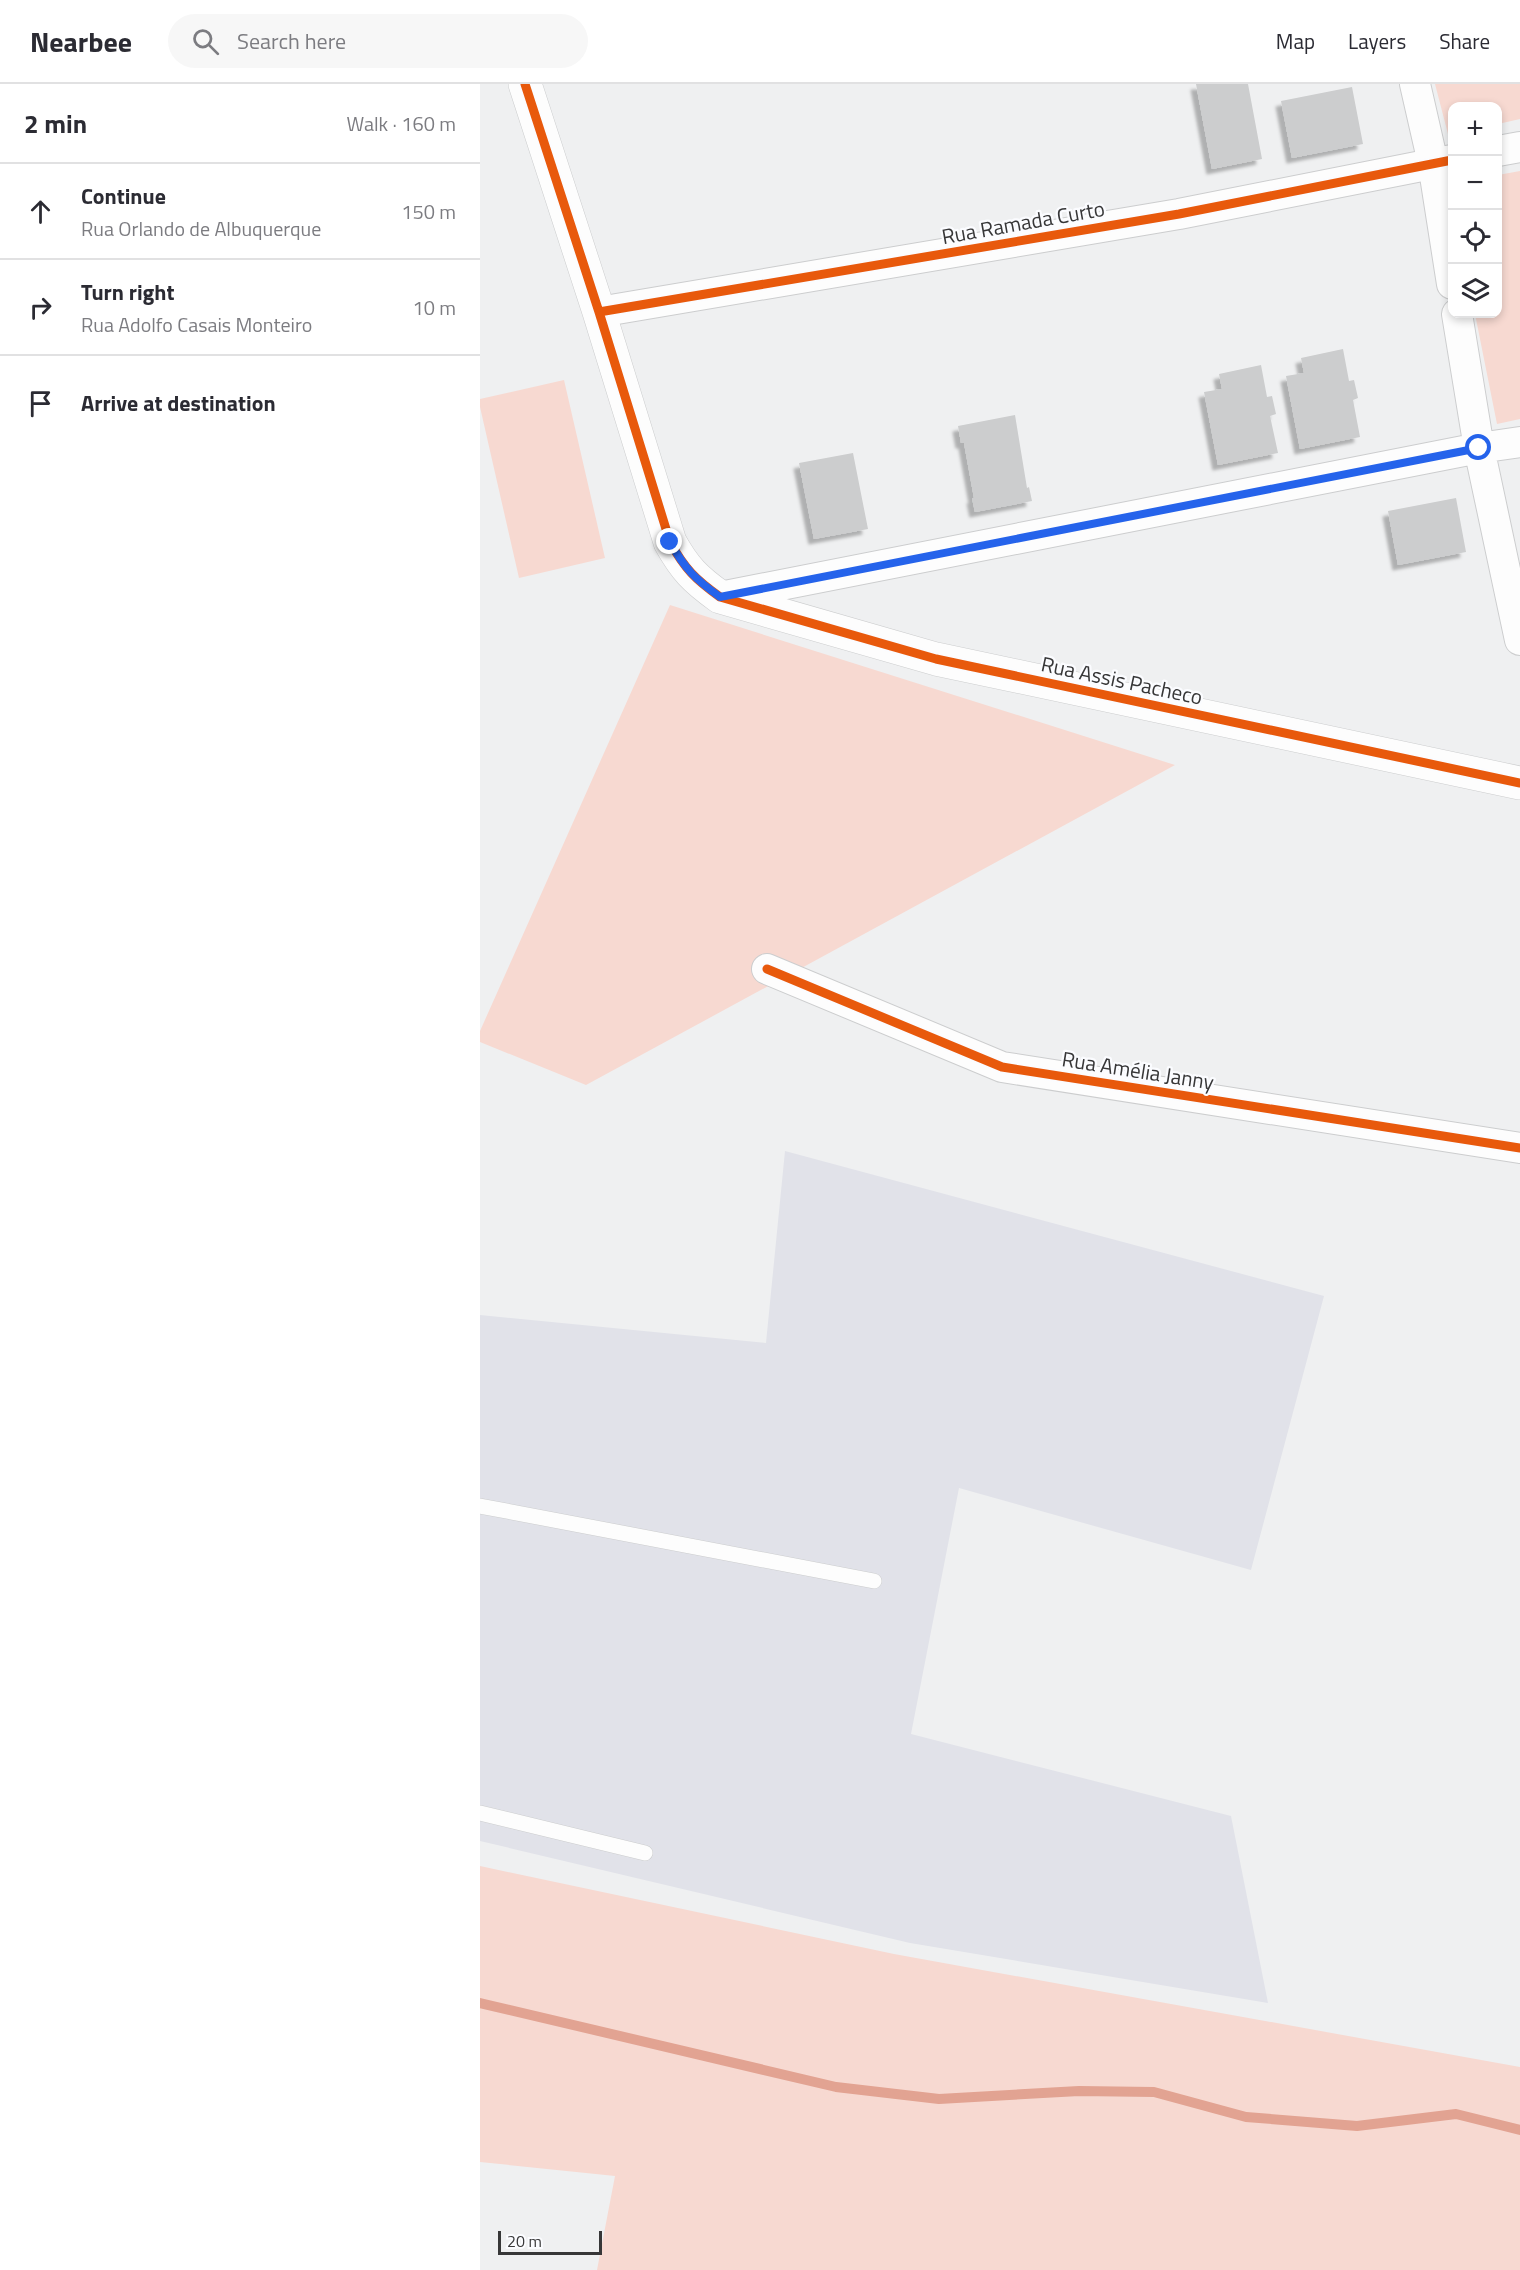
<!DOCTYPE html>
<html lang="en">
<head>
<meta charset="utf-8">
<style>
	body { margin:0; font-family:"Titillium Web",sans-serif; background:#f7f7f7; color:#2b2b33 }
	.controls { position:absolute; right:18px; top:18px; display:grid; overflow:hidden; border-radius:12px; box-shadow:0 3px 9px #0003 }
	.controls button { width:54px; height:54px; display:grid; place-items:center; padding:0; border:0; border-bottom:2px solid #e1e1e2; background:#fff; color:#2b2b33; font:30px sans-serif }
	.scale { position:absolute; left:18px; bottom:15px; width:104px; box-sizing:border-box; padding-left:6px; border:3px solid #373738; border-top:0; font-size:16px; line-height:21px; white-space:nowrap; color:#373738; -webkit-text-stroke:4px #fbfcff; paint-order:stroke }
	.stop { position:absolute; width:18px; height:18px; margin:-14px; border:4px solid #2563eb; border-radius:50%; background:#fff }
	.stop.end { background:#2563eb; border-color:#fff; box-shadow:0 2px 6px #0008 }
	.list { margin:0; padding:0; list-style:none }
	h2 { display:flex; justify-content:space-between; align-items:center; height:78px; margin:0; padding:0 24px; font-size:26px }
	h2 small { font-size:20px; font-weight:400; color:#7c7c81 }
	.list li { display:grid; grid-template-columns:39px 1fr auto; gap:18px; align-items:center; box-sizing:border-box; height:96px; padding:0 24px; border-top:2px solid #e1e1e2 }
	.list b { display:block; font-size:22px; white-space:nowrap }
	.list p { margin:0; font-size:20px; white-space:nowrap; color:#7c7c81 }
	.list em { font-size:20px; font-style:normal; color:#7c7c81 }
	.icon { flex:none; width:33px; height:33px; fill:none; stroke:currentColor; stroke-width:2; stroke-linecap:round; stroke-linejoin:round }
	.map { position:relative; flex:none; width:1040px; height:2186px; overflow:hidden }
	header { display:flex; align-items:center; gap:36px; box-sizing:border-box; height:84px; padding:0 30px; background:#fff; border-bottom:2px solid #e1e1e2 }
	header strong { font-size:28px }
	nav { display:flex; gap:33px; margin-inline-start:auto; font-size:21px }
	.search { width:420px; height:54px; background:#f7f7f7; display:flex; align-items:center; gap:15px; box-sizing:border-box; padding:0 21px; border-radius:33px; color:#7c7c81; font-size:22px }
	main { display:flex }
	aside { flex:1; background:#fff }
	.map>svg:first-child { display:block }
</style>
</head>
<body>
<header>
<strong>Nearbee</strong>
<div class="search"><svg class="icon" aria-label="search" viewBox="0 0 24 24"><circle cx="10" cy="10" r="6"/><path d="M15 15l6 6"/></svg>Search here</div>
<nav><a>Map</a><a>Layers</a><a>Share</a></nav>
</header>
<main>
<aside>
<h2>2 min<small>Walk · 160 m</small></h2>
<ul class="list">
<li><svg class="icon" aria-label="ahead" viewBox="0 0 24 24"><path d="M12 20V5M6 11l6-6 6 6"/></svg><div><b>Continue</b><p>Rua Orlando de Albuquerque</p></div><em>150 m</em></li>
<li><svg class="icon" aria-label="right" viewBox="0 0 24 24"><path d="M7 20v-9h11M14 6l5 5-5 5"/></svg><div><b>Turn right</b><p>Rua Adolfo Casais Monteiro</p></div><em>10 m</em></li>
<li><svg class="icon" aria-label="arrive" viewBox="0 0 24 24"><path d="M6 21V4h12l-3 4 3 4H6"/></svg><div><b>Arrive at destination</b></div></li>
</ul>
</aside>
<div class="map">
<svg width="1040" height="2186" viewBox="0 0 1040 2186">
	<defs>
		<filter id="shadow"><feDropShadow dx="-5.5" dy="5.5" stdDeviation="1.5" flood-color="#0004"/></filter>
	</defs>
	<rect width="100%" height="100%" fill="#eff0f1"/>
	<path fill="#e1e2e9" d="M 305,1067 L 844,1212 L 771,1486 L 479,1404 L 431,1650 L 751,1732 L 788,1919 L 430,1859 L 0,1757 L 0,1231 L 286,1259 Z"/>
	<path fill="#f7d9d1" d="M 955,0 L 1040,0 L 1040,35 L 1018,40 L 1018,22 L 972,22 L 972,49 L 968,50 Z
		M 1040,87 L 1040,335 L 1017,340 L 995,230 L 1018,230 L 1018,91 Z
		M 84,296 L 125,474 L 39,494 L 0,323 L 0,315 Z
		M 190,521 L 695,681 L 106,1001 L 0,958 L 0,947 Z
		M 0,1782 L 414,1870 L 1040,1983 L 1040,2186 L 117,2186 L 135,2092 L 0,2078 Z"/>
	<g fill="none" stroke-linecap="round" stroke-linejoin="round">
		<path stroke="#e2a392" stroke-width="10" d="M 0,1919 L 356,2003 L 459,2015 L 599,2007 L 674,2008 L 766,2033 L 877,2042 L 976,2030 L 1040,2046"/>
	</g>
	<path fill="#cccdce" filter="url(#shadow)" d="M 716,0 L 768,0 L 782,75 L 732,85 Z
		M 872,3 L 883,60 L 812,74 L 801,17 Z
		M 863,265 L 869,297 L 874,296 L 878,314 L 873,316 L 880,353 L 820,365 L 806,292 L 824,289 L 821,274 Z
		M 781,281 L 787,313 L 792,312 L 796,330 L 790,332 L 798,369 L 738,381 L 724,308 L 742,305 L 739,290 Z
		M 535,331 L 547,404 L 549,403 L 552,417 L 495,428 L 492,414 L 494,414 L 484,359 L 481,359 L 478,342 Z
		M 373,369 L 388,445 L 334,455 L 319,379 Z
		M 976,414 L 986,468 L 918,481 L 908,427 Z"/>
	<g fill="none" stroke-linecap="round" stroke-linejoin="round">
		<defs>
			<path id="service" d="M 0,1422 L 394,1497
				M 0,1729 L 165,1769"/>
			<path id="minor" d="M 935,0 L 953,79 L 972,200
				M 1018,67 L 1040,63
				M 119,228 L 699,130 L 972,76
				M 977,230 L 999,364 L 1040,556
				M 240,513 L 999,364 L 1040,358
				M 287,885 L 522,983 L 1040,1064"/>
			<path id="tertiary" d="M 45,0 L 119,228 L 190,458 C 205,485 215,495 240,513 L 456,575 L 1040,699"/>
		</defs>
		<use href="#service" stroke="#cccdce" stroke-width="16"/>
		<use href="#minor" stroke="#cccdce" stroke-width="32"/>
		<use href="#tertiary" stroke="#cccdce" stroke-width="34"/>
		<use href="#service" stroke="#fdfdfd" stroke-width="15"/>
		<use href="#minor" stroke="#fdfdfd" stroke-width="30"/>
		<use href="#tertiary" stroke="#fdfdfd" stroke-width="33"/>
		<defs>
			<path id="cycleway" d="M 45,0 L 119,228 L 190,458 C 205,485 215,495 240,513 L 456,575 L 1040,699
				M 119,228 L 699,130 L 972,76
				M 287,885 L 522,983 L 1040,1064"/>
		</defs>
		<use href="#cycleway" stroke="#fbfcff" stroke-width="13"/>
		<use href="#cycleway" stroke="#e8590c" stroke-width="9"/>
	</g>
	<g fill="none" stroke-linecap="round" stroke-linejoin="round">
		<path stroke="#2563eb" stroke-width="8" d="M 190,458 C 205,485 215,495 240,513 L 999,364"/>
	</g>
	<g text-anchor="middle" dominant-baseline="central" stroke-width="4.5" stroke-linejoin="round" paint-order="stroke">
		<g font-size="21" fill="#373738" stroke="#fbfcff">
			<text transform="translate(543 138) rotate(-10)">Rua Ramada Curto</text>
			<text transform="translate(642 596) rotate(12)">Rua Assis Pacheco</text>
			<text transform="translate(658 986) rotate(9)">Rua Amélia Janny</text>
		</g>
	</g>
</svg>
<div class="controls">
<button>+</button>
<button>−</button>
<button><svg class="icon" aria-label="locate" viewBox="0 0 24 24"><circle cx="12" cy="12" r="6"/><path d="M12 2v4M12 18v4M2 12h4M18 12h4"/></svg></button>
<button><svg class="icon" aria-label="layers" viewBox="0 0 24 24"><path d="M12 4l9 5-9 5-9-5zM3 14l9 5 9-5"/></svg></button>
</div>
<div class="scale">20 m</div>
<div class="stop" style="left:999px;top:364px"></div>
<div class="stop end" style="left:190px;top:458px"></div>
</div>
</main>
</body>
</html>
